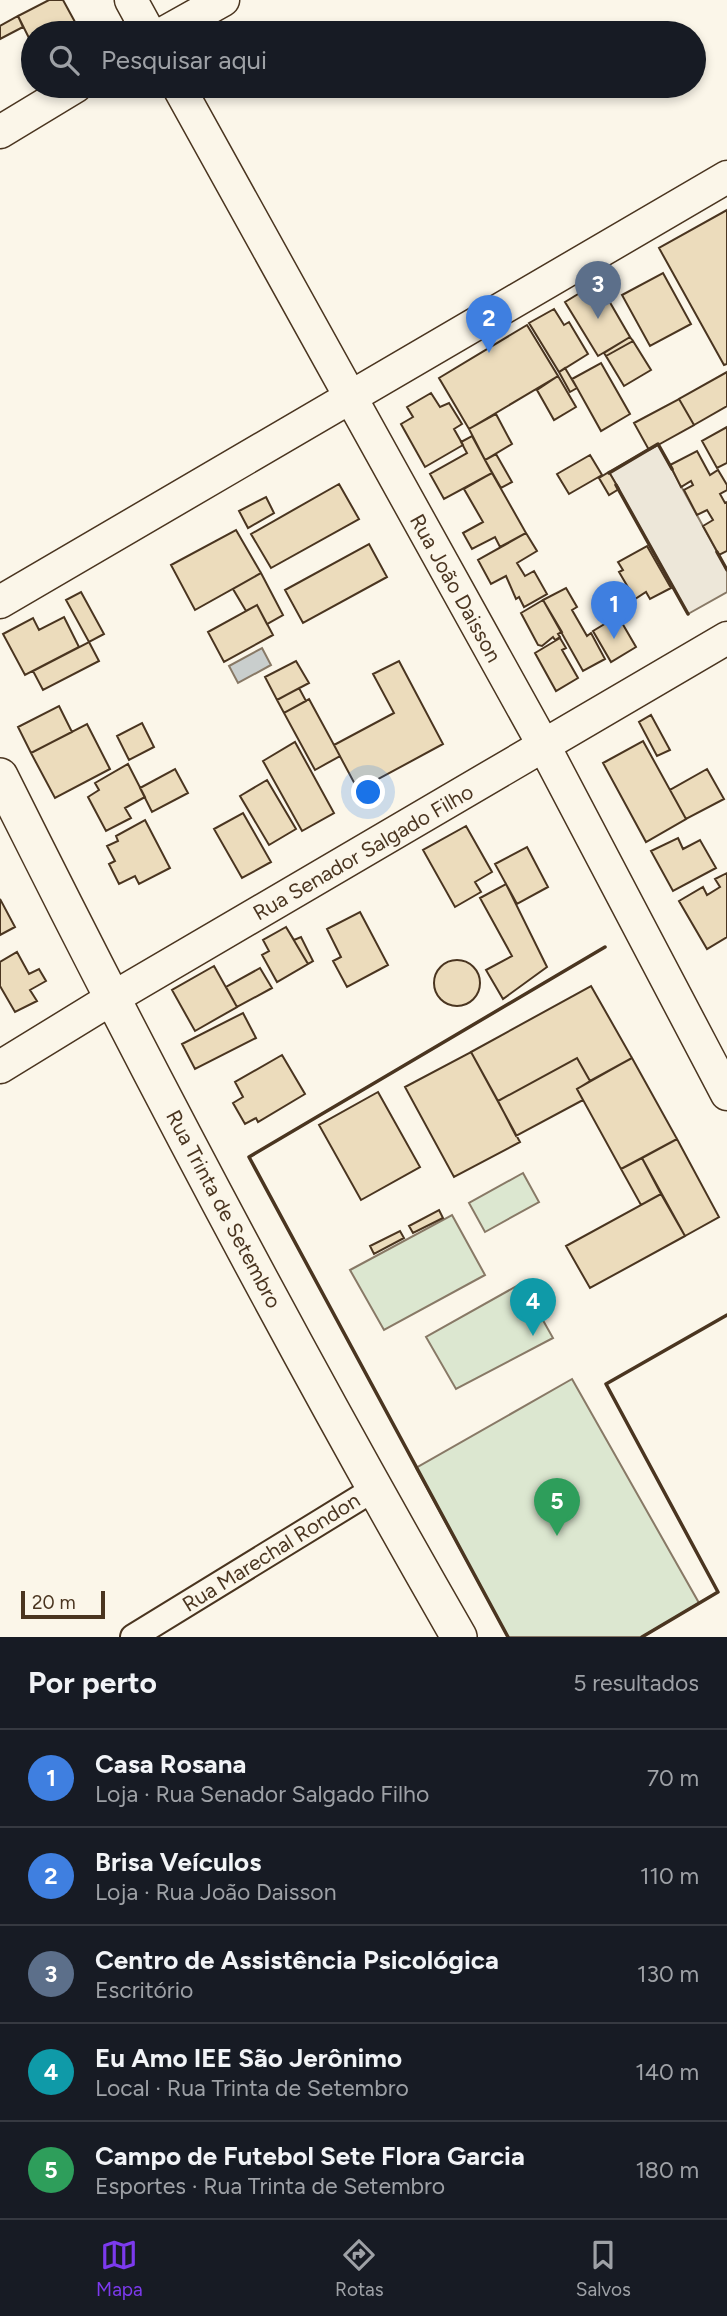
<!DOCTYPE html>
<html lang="pt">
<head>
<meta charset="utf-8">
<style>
	body { margin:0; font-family:Figtree,sans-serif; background:#242831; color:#f1f3f6 }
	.scale { position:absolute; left:21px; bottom:18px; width:84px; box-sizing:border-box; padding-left:7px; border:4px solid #4a3520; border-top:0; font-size:19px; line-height:24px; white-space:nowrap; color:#4a3520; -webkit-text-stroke:5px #fbf6e9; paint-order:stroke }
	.you { position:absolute; left:369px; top:793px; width:24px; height:24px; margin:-18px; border:5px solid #fff; border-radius:50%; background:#1a73e8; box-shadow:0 0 0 10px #1a73e833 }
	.badge { display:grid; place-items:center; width:46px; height:46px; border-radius:50%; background:#7c3aed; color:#fff; font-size:23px; font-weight:700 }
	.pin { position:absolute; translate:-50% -58px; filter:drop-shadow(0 2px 4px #0008) }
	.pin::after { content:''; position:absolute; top:37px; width:24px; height:21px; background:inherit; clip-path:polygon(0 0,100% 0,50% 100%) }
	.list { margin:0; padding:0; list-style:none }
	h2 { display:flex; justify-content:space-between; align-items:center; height:91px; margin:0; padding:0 28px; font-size:30px }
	h2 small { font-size:23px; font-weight:400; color:#9ea1a6 }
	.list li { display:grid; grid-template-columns:46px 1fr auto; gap:21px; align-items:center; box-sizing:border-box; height:98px; padding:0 28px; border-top:2px solid #363941 }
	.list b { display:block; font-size:26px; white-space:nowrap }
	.list p { margin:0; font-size:23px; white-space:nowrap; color:#9ea1a6 }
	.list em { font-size:23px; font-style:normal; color:#9ea1a6 }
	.icon { flex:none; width:38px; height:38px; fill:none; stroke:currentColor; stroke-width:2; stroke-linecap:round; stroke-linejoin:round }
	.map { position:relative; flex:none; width:727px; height:1637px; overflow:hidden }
	.search { position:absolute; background:#171b24; box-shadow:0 4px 10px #0003; left:21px; right:21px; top:21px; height:77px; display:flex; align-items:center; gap:18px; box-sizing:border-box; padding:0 24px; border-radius:38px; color:#9ea1a6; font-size:26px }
	.sheet { height:581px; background:#171b24 }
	nav { display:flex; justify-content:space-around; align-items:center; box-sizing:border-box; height:98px; border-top:2px solid #363941; background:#171b24; font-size:19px; color:#9ea1a6 }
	nav a { display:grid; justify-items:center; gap:4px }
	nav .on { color:#7c3aed }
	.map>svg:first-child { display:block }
</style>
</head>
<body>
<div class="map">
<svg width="727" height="1637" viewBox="0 0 727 1637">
	<rect width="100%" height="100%" fill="#fbf6e9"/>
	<path fill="#dce7d0" stroke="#887966" stroke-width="2" d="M 523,1173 L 539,1202 L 485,1232 L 469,1203 Z
		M 452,1215 L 485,1275 L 384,1330 L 350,1270 Z
		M 522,1283 L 553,1338 L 456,1389 L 426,1337 Z
		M 572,1379 L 699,1603 L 642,1637 L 508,1637 L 416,1468 Z"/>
	<path fill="#ede7d9" stroke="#887966" stroke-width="2" d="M 658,444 L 727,570 L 727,592 L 688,614 L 609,472 Z"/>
	<path fill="#c9cecd" stroke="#887966" stroke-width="2" d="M 262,648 L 271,665 L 238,683 L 229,666 Z"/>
	<path fill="#ecdcbc" stroke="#4a3520" stroke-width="2" d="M 49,0 L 63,0 L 81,33 L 33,33 L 33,46 L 18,16 Z
		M 18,16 L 23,27 L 0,39 L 0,26 Z
		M 727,210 L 727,364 L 724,365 L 659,248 Z
		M 663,273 L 691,324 L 650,346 L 622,295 Z
		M 601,287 L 630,337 L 598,356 L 565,302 L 588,288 L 590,294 Z
		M 554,309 L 564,325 L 569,322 L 588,354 L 559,372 L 529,323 Z
		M 527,325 L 558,376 L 469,429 L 439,378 Z
		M 630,337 L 633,341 L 606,356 L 604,353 Z
		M 633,341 L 651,370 L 624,386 L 606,356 Z
		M 601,363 L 630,414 L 601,431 L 572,379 Z
		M 565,368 L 577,388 L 570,392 L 559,372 Z
		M 727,372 L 727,406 L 694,425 L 679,399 Z
		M 558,376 L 576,407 L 554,420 L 537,390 Z
		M 431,393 L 440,407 L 449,403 L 462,424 L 454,429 L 463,445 L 425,467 L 401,424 L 413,417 L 407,407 Z
		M 679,399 L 694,425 L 649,450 L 634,423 Z
		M 496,414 L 512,444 L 485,460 L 469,429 Z
		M 727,427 L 727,463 L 717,468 L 702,441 Z
		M 472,436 L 492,473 L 444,499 L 430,474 L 467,453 L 461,442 Z
		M 697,451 L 710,475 L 718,470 L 727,485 L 727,490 L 720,494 L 725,503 L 727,502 L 727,551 L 719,555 L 703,526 L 713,520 L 707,510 L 697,515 L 684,490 L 693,485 L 691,481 L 681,487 L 670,465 Z
		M 496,454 L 512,482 L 501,488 L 485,460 Z
		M 590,455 L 602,475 L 569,494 L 557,474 Z
		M 609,472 L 619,489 L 609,495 L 599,478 Z
		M 492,473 L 526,533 L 500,547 L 495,537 L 472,549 L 463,533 L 483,522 L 464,489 Z
		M 339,484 L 359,519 L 271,568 L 251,534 Z
		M 266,497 L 274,513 L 248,528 L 239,511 Z
		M 236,530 L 261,573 L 195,610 L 171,565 Z
		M 526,533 L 537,551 L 517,563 L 525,576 L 534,571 L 547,594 L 524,607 L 519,597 L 516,599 L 506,576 L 491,584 L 478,560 Z
		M 369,544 L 387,577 L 303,623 L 285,590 Z
		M 647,546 L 671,588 L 650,599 L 646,592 L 635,599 L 619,572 L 623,570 L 618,562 Z
		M 261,573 L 283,615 L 267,624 L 257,605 L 246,611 L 233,589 Z
		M 566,588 L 577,607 L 572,610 L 587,636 L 591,633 L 605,659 L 583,671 L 543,600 Z
		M 81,592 L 104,634 L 89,642 L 66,600 Z
		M 543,600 L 562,632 L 558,634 L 560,637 L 555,640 L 553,637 L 542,646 L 538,645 L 521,613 Z
		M 257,605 L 273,635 L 224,662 L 208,632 Z
		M 618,616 L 636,647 L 611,662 L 593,631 Z
		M 64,617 L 79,647 L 25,675 L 3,634 L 33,618 L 39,630 Z
		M 560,638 L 566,648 L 562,650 L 578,678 L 556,691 L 535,653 Z
		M 89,642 L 99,661 L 43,690 L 33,671 Z
		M 296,661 L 309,683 L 277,700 L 265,677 Z
		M 399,661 L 443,744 L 358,790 L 334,745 L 394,713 L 373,674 Z
		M 299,688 L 306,701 L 284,713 L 277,700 Z
		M 309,699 L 340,756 L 315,770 L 284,713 Z
		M 59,706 L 72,732 L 31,753 L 18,727 Z
		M 651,715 L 670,750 L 657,756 L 639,722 Z
		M 142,723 L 154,747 L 129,760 L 117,736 Z
		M 87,724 L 110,769 L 55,798 L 31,753 Z
		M 643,741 L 686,819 L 646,842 L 603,763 Z
		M 295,742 L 334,813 L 302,831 L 263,761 Z
		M 128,764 L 145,797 L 125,808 L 131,818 L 106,831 L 88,797 L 99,790 L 95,783 Z
		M 175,769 L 188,793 L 152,812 L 140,788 Z
		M 707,769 L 724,799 L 686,819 L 670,790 Z
		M 267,780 L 296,829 L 269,845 L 240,796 Z
		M 243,813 L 271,862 L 242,878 L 214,829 Z
		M 145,820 L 170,868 L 139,884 L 135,876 L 119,884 L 109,864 L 115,861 L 107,846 L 118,841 L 116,836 Z
		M 466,826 L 492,872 L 475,882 L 481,892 L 455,907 L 423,850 Z
		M 678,838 L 683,849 L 700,840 L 716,868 L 673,891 L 651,851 Z
		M 527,847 L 548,887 L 517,904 L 495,864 Z
		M 727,873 L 727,937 L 707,949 L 679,901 L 703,887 L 707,895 L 720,887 L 715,879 Z
		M 506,884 L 547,967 L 503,999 L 486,970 L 512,956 L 480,898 Z
		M 0,899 L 15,927 L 0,935 Z
		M 360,912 L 388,965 L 347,987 L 333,961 L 341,957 L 327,929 Z
		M 286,927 L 308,964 L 277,982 L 262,955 L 269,951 L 263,940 Z
		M 286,927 L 294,940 L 301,937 L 313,961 L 277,982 L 262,955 L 269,951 L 263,940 Z
		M 17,952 L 29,974 L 39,969 L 46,981 L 30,990 L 37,1001 L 15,1012 L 0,986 L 0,962 Z
		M434 983a23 23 0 1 1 46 0a23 23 0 1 1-46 0Z
		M 214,966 L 237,1007 L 195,1031 L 172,990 Z
		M 260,968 L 272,988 L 237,1007 L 226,987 Z
		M 591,986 L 632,1058 L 590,1081 L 577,1058 L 498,1101 L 471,1052 Z
		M 243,1013 L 256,1038 L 195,1069 L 182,1044 Z
		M 471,1052 L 520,1142 L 454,1177 L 405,1087 Z
		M 282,1055 L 305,1094 L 258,1122 L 256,1118 L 245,1124 L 233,1103 L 243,1097 L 235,1082 Z
		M 577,1058 L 590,1081 L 577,1089 L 583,1100 L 516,1136 L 498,1101 Z
		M 632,1058 L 677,1139 L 621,1169 L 577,1089 Z
		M 378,1092 L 420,1167 L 361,1200 L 319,1125 Z
		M 677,1139 L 719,1217 L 685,1236 L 642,1158 Z
		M 642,1158 L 661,1194 L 641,1205 L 621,1169 Z
		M 661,1194 L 685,1236 L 590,1288 L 566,1246 Z
		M 439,1210 L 443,1218 L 413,1233 L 409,1226 Z
		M 400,1231 L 404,1238 L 374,1254 L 370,1246 Z"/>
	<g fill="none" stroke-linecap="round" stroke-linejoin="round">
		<defs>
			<path id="minor" d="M 133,1637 L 374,1489"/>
			<path id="tertiary" d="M 131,0 L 149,33
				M 164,33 L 223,0
				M 178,86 L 544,746 L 727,1094
				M 0,132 L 76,86
				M 0,602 L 727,177
				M 0,1067 L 111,999 L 727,638"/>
			<path id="secondary" d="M 0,776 C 145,1067 297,1355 459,1637"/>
		</defs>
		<use href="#minor" stroke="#4a3520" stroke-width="28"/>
		<use href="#tertiary" stroke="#4a3520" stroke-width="35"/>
		<use href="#secondary" stroke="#4a3520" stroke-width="38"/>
		<use href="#minor" stroke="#fbf6e9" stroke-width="24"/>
		<use href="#tertiary" stroke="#fbf6e9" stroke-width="32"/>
		<use href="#secondary" stroke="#fbf6e9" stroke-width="35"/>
		<path stroke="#4a3520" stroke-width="3.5" d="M 609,473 L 658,444 L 672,469
			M 616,485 L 688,614
			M 717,552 L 727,570
			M 508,1637 L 249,1157 L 605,947
			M 642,1637 L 718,1592 L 606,1384 L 727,1315"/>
	</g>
	<g text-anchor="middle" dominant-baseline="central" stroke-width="5" stroke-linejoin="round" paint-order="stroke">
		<g font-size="21" fill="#4a3520" stroke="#fbf6e9">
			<text transform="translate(456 588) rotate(61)">Rua João Daisson</text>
			<text transform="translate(363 852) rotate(-30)">Rua Senador Salgado Filho</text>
			<text transform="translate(224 1209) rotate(62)">Rua Trinta de Setembro</text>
			<text transform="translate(271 1552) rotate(-32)">Rua Marechal Rondon</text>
		</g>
	</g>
</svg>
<div class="scale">20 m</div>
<div class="you"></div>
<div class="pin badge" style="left:614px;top:639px;background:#3f7fe0">1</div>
<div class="pin badge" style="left:489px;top:353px;background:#3f7fe0">2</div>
<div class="pin badge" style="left:598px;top:319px;background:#5c6f8a">3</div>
<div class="pin badge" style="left:533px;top:1336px;background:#0f9aa8">4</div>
<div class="pin badge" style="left:557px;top:1536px;background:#2e9e5b">5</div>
<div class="search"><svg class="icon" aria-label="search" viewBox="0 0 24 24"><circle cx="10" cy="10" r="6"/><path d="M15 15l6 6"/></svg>Pesquisar aqui</div>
</div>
<section class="sheet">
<h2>Por perto<small>5 resultados</small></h2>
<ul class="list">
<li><span class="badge" style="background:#3f7fe0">1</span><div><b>Casa Rosana</b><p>Loja · Rua Senador Salgado Filho</p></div><em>70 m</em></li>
<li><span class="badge" style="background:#3f7fe0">2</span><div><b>Brisa Veículos</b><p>Loja · Rua João Daisson</p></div><em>110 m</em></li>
<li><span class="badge" style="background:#5c6f8a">3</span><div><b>Centro de Assistência Psicológica</b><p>Escritório</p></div><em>130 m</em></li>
<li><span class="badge" style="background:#0f9aa8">4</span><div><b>Eu Amo IEE São Jerônimo</b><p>Local · Rua Trinta de Setembro</p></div><em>140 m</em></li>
<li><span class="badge" style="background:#2e9e5b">5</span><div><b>Campo de Futebol Sete Flora Garcia</b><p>Esportes · Rua Trinta de Setembro</p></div><em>180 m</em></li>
</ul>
</section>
<nav>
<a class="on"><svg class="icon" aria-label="map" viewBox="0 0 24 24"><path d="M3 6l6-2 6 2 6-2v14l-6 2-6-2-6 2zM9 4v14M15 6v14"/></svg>Mapa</a>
<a><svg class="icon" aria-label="directions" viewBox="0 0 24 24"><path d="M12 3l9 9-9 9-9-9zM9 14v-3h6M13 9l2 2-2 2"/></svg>Rotas</a>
<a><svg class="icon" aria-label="saved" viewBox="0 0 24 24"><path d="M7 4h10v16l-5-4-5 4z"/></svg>Salvos</a>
</nav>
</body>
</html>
